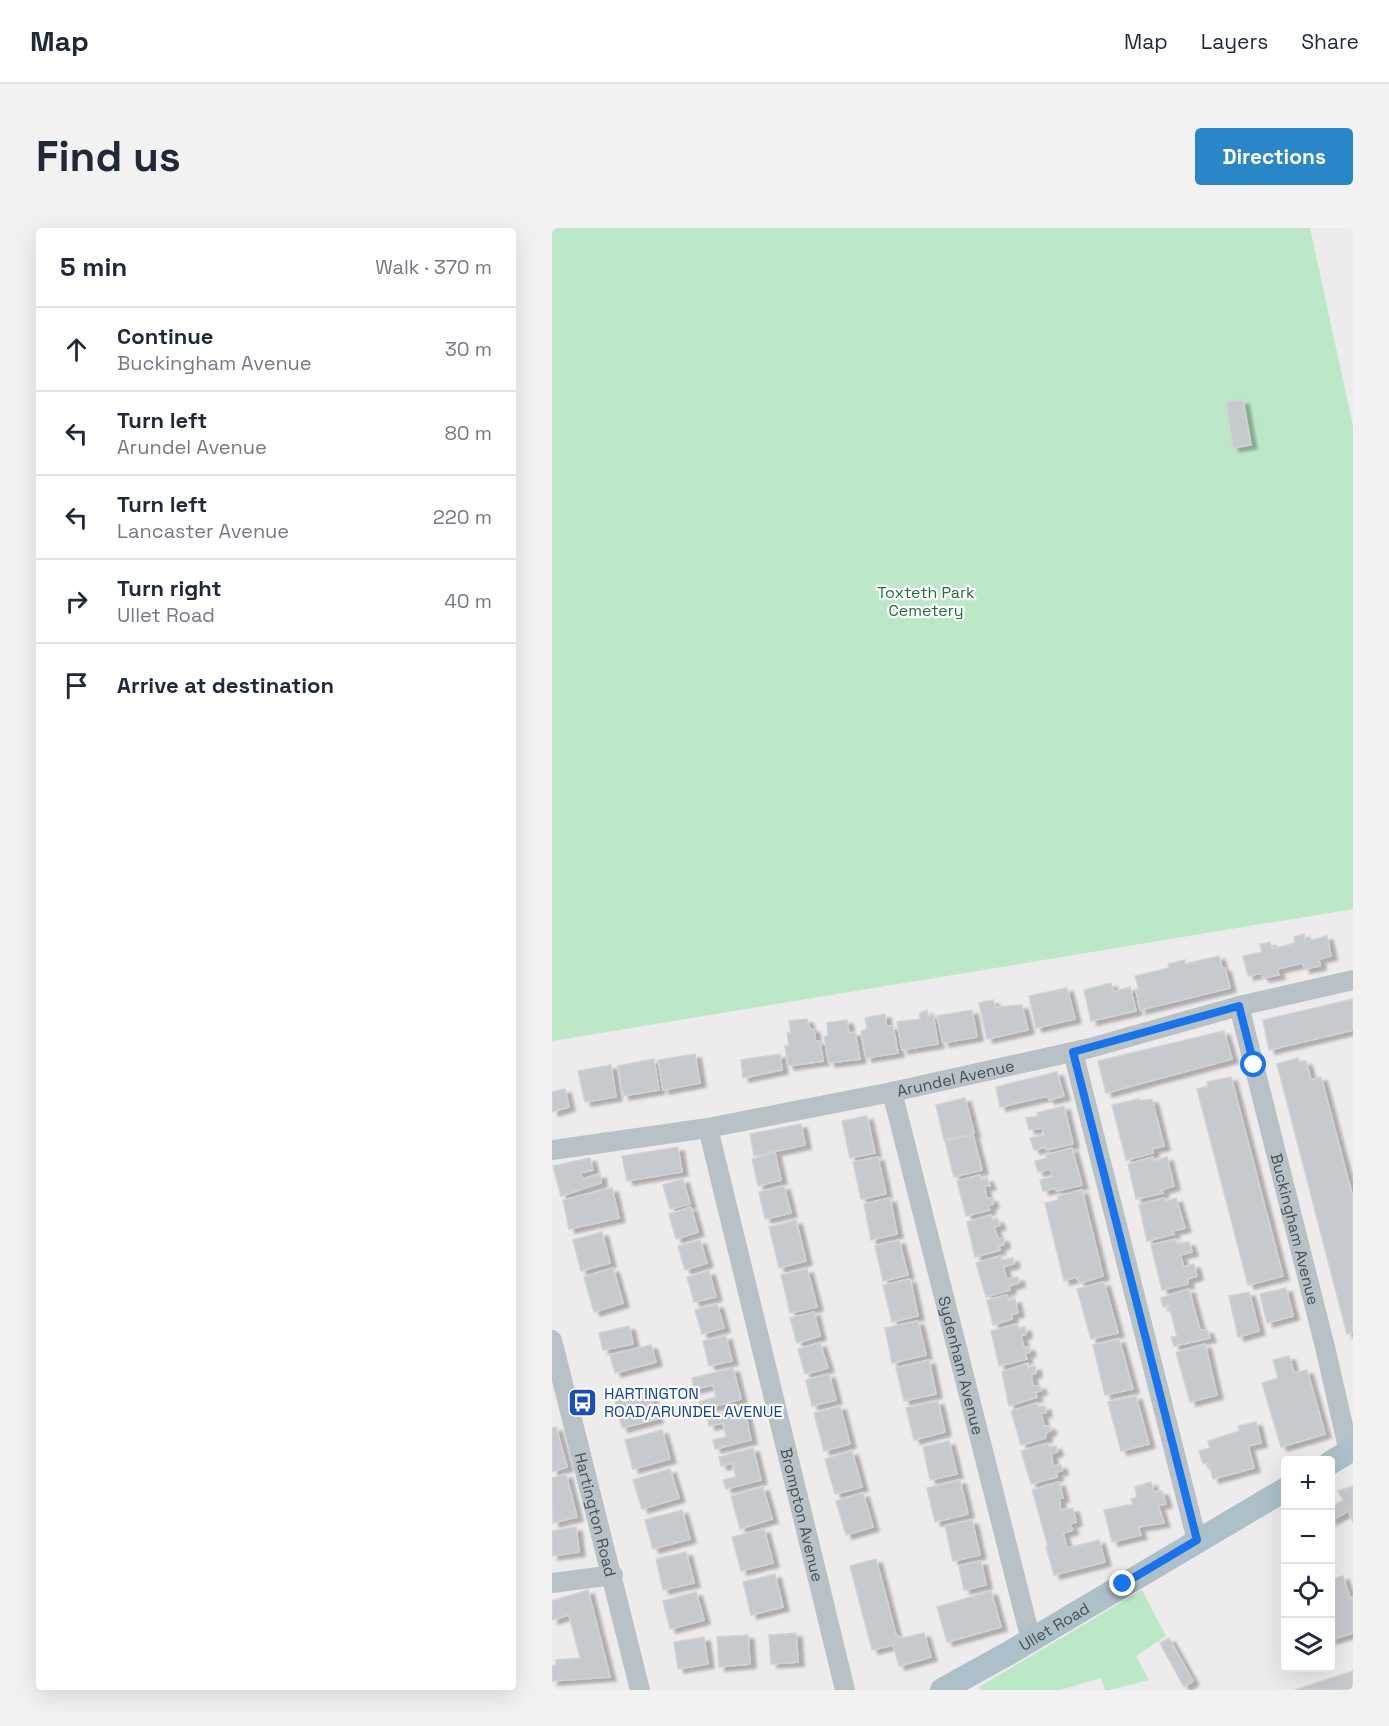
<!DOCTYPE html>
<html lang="en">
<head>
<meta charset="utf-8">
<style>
	body { margin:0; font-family:"Space Grotesk",sans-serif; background:#f2f2f3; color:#1f2937 }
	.controls { position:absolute; right:18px; bottom:18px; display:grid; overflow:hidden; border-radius:6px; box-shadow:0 6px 24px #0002 }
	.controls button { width:54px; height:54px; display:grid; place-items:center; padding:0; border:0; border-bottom:2px solid #e0e1e3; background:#fff; color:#1f2937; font:30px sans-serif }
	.stop { position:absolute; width:18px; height:18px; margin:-14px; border:4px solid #1a73e8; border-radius:50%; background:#fff }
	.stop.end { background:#1a73e8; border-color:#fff; box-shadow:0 2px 6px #0008 }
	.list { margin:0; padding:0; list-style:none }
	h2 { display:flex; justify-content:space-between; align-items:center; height:78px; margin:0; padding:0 24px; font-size:26px }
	h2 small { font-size:20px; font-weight:400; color:#747a83 }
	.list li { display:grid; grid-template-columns:39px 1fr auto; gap:18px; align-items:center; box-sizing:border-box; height:84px; padding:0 24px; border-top:2px solid #e0e1e3 }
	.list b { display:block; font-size:22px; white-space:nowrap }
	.list p { margin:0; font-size:20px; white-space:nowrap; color:#747a83 }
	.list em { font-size:20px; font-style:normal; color:#747a83 }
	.icon { flex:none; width:33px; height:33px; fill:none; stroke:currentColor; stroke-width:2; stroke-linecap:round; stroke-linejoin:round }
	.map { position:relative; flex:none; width:801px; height:1462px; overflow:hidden; border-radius:6px }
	header { display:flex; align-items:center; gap:36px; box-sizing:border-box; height:84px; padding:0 30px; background:#fff; border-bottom:2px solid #e0e1e3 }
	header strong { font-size:28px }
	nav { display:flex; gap:33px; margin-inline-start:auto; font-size:21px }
	.intro { display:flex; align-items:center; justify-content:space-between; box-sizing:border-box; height:144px; padding:0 36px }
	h1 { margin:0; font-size:42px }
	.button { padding:15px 27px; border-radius:6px; background:#2b86c8; color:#fff; font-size:21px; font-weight:700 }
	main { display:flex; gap:36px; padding:0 36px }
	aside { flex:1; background:#fff; border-radius:6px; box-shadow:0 6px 24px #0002 }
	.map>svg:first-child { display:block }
</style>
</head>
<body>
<header>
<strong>Map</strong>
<nav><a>Map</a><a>Layers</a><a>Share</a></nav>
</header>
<div class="intro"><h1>Find us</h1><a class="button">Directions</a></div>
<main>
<aside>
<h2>5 min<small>Walk · 370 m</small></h2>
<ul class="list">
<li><svg class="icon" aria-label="ahead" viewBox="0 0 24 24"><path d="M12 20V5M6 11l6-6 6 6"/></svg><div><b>Continue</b><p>Buckingham Avenue</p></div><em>30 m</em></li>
<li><svg class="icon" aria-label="left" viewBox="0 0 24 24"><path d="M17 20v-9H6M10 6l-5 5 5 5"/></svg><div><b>Turn left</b><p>Arundel Avenue</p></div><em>80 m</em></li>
<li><svg class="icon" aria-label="left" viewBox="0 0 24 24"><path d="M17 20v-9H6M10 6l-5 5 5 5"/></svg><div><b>Turn left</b><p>Lancaster Avenue</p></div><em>220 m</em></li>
<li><svg class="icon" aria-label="right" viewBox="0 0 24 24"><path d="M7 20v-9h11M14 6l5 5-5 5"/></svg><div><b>Turn right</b><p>Ullet Road</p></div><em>40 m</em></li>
<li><svg class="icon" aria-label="arrive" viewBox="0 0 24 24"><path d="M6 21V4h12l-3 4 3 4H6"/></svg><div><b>Arrive at destination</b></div></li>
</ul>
</aside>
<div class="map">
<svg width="801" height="1462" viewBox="0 0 801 1462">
	<defs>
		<filter id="shadow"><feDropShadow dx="6" dy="4" stdDeviation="1.5" flood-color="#0004"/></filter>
	</defs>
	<rect width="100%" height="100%" fill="#eeebec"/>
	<path fill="#bde8c7" d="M 0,0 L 758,0 L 801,198 L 801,681 L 0,813 Z
		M 590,1362 L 614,1408 L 584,1428 L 597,1452 L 558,1462 L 553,1462 L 549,1450 L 508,1462 L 428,1462 L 427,1459 Z"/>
	<path fill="#c6c9cd" stroke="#d0d3d6" stroke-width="1.5" filter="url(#shadow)" d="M 691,172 L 699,217 L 681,220 L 674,174 Z
		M 752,706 L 753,714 L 775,708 L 779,728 L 767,731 L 768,738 L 752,741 L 751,735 L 725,741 L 727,747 L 711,750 L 709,745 L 696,748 L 691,728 L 710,724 L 708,716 L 718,714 L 720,721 L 743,715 L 742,709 Z
		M 667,728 L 670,740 L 673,740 L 678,760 L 588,782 L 584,761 L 587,761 L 583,748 L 617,740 L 616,736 L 633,732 L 633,736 Z
		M 559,755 L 561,764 L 578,759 L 584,783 L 539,793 L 532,762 Z
		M 515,760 L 523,791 L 484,800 L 477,768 Z
		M 801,771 L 801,802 L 717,822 L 711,792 Z
		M 441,772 L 443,779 L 470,777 L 476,802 L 435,811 L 427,775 Z
		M 375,782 L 376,788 L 381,787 L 386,816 L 350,822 L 345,794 L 368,791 L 368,785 Z
		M 420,782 L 425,809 L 391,815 L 385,788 Z
		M 333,786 L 334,798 L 341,798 L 346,825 L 314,830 L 309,803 L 315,801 L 313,790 Z
		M 255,791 L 258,801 L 262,801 L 263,813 L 268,813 L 271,833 L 236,838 L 233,818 L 237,818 L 235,805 L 239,805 L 237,793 Z
		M 295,792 L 297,805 L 303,804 L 308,831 L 277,835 L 272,809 L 276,807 L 275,795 Z
		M 672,803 L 680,831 L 554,865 L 546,833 Z
		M 143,826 L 148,855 L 111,862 L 106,832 Z
		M 228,826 L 230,842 L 191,850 L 189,832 Z
		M 746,830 L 747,834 L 754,833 L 759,852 L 769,849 L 801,970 L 801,1104 L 795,1106 L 725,836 Z
		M 102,831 L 107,862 L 71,868 L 66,838 Z
		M 59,837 L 64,869 L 33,874 L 26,843 Z
		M 505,844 L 512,868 L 497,872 L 496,868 L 448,879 L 444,859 Z
		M 679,849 L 731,1048 L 696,1057 L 645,861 L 656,858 L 655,854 Z
		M 13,861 L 17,879 L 0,884 L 0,864 Z
		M 413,870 L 422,905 L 392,912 L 384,877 Z
		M 587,871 L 587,873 L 600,871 L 612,918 L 600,921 L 601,925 L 574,932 L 560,877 Z
		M 512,878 L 521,916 L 494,922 L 493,919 L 482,922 L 478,910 L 492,907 L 490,900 L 477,902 L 474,890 L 486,888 L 485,885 Z
		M 315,888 L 323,925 L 298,930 L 290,893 Z
		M 249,896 L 253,917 L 202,928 L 198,906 Z
		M 421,907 L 430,942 L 402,949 L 393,913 Z
		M 126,919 L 130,944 L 75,953 L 70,928 Z
		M 520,920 L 530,957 L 505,963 L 503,960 L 491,963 L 488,952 L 500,949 L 499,941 L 486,944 L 483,933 L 495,930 L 494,927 Z
		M 223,925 L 229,952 L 206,958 L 200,931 Z
		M 326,929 L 334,966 L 309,971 L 301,934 Z
		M 601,929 L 602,933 L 615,929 L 622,958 L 609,962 L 611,965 L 584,971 L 576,936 Z
		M 38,930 L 41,942 L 28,945 L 31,951 L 48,946 L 49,955 L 9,968 L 1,938 Z
		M 428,947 L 429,952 L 435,950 L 438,958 L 432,958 L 435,971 L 439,970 L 441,976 L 436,978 L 438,982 L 414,988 L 405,953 Z
		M 131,951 L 138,976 L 118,981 L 111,957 Z
		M 232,958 L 239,985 L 213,991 L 207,964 Z
		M 60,960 L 67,990 L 17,1001 L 11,972 Z
		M 530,962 L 551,1048 L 528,1055 L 524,1049 L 512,1053 L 493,975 L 506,972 L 506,968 Z
		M 338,970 L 345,1006 L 319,1012 L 312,976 Z
		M 612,970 L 613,974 L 624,970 L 633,1000 L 620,1003 L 622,1006 L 595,1013 L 587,977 Z
		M 139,979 L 146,1004 L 124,1011 L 117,986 Z
		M 439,987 L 440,992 L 445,991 L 448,997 L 442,999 L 446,1011 L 451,1010 L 452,1016 L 446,1019 L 448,1022 L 423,1029 L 415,994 Z
		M 244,992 L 254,1033 L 227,1040 L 217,999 Z
		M 50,1004 L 58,1035 L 29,1043 L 21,1012 Z
		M 624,1011 L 625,1016 L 637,1014 L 640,1024 L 628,1027 L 632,1039 L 642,1036 L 645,1048 L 635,1051 L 636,1056 L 610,1062 L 599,1017 Z
		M 148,1012 L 155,1035 L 133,1042 L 126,1018 Z
		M 347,1012 L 356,1047 L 331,1053 L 323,1018 Z
		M 449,1028 L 450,1032 L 461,1030 L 462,1036 L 451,1039 L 455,1051 L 466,1049 L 467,1055 L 457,1058 L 458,1062 L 434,1069 L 424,1035 Z
		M 61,1040 L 71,1075 L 42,1084 L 32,1049 Z
		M 255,1041 L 265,1079 L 238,1085 L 229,1047 Z
		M 157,1043 L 164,1069 L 142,1074 L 135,1049 Z
		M 358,1051 L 366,1088 L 340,1094 L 331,1057 Z
		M 552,1054 L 566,1105 L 539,1111 L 525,1061 Z
		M 734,1060 L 741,1088 L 715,1095 L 708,1066 Z
		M 637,1061 L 648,1102 L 655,1102 L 658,1110 L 622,1118 L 619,1109 L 625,1108 L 617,1077 L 611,1079 L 609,1070 Z
		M 697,1064 L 707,1103 L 686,1109 L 677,1068 Z
		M 455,1067 L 456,1073 L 463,1071 L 466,1085 L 459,1087 L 460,1091 L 441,1097 L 435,1072 Z
		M 165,1076 L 172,1100 L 150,1106 L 143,1082 Z
		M 262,1084 L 268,1108 L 245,1115 L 238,1090 Z
		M 366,1093 L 374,1127 L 340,1135 L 333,1100 Z
		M 465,1096 L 467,1101 L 473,1099 L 474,1106 L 469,1108 L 472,1120 L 477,1119 L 478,1124 L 473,1126 L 475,1131 L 447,1138 L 439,1103 Z
		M 77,1098 L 81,1116 L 51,1122 L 47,1105 Z
		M 174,1108 L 180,1133 L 157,1138 L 151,1113 Z
		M 567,1111 L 581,1161 L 553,1167 L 541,1117 Z
		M 268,1115 L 276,1140 L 253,1146 L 246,1121 Z
		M 653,1116 L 665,1167 L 638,1174 L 624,1124 Z
		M 99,1117 L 104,1134 L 63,1145 L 58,1127 Z
		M 737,1128 L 742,1145 L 755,1142 L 773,1206 L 729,1219 L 710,1155 L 726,1150 L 721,1132 Z
		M 377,1132 L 384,1166 L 352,1173 L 344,1140 Z
		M 476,1135 L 476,1140 L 483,1138 L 484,1145 L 479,1147 L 481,1158 L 488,1158 L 489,1163 L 483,1164 L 485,1169 L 457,1178 L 450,1144 Z
		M 181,1140 L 189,1171 L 148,1182 L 146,1174 L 164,1169 L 161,1157 L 142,1161 L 140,1150 Z
		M 277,1146 L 284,1172 L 260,1178 L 254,1152 Z
		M 98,1164 L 105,1191 L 70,1200 L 63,1173 Z
		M 584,1168 L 597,1216 L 569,1223 L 556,1174 Z
		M 386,1173 L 393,1204 L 362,1212 L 354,1180 Z
		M 485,1175 L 486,1179 L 493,1178 L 494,1185 L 489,1185 L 492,1198 L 497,1198 L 499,1202 L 494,1205 L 494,1210 L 469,1217 L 459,1183 Z
		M 288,1178 L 298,1216 L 272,1223 L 262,1185 Z
		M 192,1180 L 199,1212 L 163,1221 L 161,1212 L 174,1209 L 171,1195 L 157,1198 L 155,1189 Z
		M 704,1194 L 709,1215 L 696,1218 L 702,1240 L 661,1251 L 657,1235 L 651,1236 L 647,1223 L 658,1220 L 656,1213 L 687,1203 L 686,1198 Z
		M 4,1199 L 15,1239 L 0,1244 L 0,1200 Z
		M 110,1202 L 118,1231 L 81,1241 L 73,1212 Z
		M 397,1213 L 405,1246 L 378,1252 L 371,1219 Z
		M 496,1215 L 497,1219 L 504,1218 L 505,1224 L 499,1226 L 501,1238 L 509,1237 L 510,1243 L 504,1244 L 505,1249 L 479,1256 L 469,1223 Z
		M 201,1220 L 209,1252 L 174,1261 L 171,1252 L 184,1249 L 180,1235 L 169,1238 L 167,1229 Z
		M 300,1223 L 310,1259 L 283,1266 L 273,1231 Z
		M 118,1241 L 127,1270 L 90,1281 L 81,1252 Z
		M 14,1246 L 25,1289 L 1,1295 L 0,1250 Z
		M 408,1252 L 416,1286 L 383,1294 L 375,1260 Z
		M 507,1254 L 511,1270 L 507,1270 L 509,1282 L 521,1280 L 524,1294 L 517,1296 L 521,1302 L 511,1305 L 515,1320 L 547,1312 L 553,1334 L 502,1347 L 494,1319 L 496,1318 L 480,1262 Z
		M 599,1254 L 602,1264 L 610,1263 L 614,1276 L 606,1277 L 612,1295 L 586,1299 L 589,1307 L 560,1314 L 552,1282 L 581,1276 L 579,1271 L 585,1269 L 583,1259 Z
		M 801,1258 L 801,1294 L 796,1283 L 778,1293 L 778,1280 L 791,1272 L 786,1263 Z
		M 211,1259 L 220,1291 L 188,1301 L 179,1268 Z
		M 311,1265 L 321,1299 L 294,1307 L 284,1273 Z
		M 130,1282 L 138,1311 L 101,1321 L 93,1292 Z
		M 420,1292 L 428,1327 L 401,1333 L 393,1298 Z
		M 24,1299 L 27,1324 L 0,1328 L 0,1303 Z
		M 212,1301 L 221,1335 L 189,1343 L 180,1309 Z
		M 134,1324 L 142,1355 L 111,1362 L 104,1331 Z
		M 324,1331 L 344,1407 L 351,1410 L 372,1405 L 379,1429 L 347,1438 L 341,1417 L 320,1422 L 298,1338 Z
		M 429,1333 L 434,1357 L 412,1362 L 407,1338 Z
		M 223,1346 L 231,1379 L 199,1387 L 191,1354 Z
		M 791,1348 L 798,1370 L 801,1369 L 801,1405 L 778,1412 L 778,1352 Z
		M 36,1362 L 58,1449 L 0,1453 L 0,1438 L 4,1437 L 4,1432 L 28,1430 L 17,1387 L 0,1392 L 0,1373 Z
		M 439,1363 L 449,1399 L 395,1414 L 385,1379 Z
		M 144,1364 L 152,1392 L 118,1401 L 111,1373 Z
		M 244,1405 L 246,1434 L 219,1436 L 217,1407 Z
		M 196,1407 L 198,1436 L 167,1439 L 165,1409 Z
		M 152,1409 L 156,1436 L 126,1441 L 122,1414 Z
		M 617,1410 L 641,1453 L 632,1459 L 608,1415 Z
		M 801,1443 L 801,1462 L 743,1462 Z"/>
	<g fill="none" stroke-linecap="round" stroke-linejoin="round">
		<g stroke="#b8c2c6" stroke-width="20">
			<path id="s1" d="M 687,778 L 773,1119 L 797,1224"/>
			<path d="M 521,824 L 645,1313"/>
			<path id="s2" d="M 340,864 L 479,1412"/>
			<path id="s3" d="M 156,900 L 293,1462"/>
			<path id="s4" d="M 0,922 L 156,900 L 340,864 L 538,820 L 687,778 L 801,752"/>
			<path id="s5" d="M 0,1112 L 88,1462"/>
			<path d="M 0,1355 L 61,1347"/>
		</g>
		<g stroke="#adbfc8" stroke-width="24">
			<path d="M 778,1235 L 801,1221"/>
			<path id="s6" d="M 390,1462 L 457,1425 L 734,1261"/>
		</g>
	</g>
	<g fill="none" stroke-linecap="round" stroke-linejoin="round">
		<path stroke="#1a73e8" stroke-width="8" d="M 571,1356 L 645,1312 L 521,824 L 687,778 L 702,837"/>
	</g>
	<defs>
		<symbol id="bus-square" viewBox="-11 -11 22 22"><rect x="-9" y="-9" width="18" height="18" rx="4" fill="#1a4fb4" stroke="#fff"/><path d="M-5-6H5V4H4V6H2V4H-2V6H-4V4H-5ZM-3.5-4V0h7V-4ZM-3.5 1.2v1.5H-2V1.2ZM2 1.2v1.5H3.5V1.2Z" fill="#fff"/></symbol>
	</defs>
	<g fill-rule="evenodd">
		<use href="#bus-square" x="14" y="1158" width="33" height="33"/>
	</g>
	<g text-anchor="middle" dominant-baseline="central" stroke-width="4.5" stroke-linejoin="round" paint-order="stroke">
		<g font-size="16" fill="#1f6f3b" stroke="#fff">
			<text x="374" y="364">Toxteth Park<tspan x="374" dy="18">Cemetery</tspan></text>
		</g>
		<g font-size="16" fill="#465156" stroke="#fff">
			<text stroke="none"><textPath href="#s4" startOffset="410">Arundel Avenue</textPath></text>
			<text stroke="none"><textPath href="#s1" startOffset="230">Buckingham Avenue</textPath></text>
			<text stroke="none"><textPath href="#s2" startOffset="282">Sydenham Avenue</textPath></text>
			<text stroke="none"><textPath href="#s3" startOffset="398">Brompton Avenue</textPath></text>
			<text stroke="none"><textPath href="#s5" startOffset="180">Hartington Road</textPath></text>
			<text stroke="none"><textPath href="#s6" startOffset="129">Ullet Road</textPath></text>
		</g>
		<g font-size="16" fill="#164399" stroke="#fff" text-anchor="start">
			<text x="52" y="1165">HARTINGTON<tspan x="52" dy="18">ROAD/ARUNDEL AVENUE</tspan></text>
		</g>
	</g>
</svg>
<div class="controls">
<button>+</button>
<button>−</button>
<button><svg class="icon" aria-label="locate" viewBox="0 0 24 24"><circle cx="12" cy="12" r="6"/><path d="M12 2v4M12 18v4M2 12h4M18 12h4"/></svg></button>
<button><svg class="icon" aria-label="layers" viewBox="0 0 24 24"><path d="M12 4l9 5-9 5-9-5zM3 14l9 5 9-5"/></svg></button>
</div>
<div class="stop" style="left:702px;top:837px"></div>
<div class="stop end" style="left:571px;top:1356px"></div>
</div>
</main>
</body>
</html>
